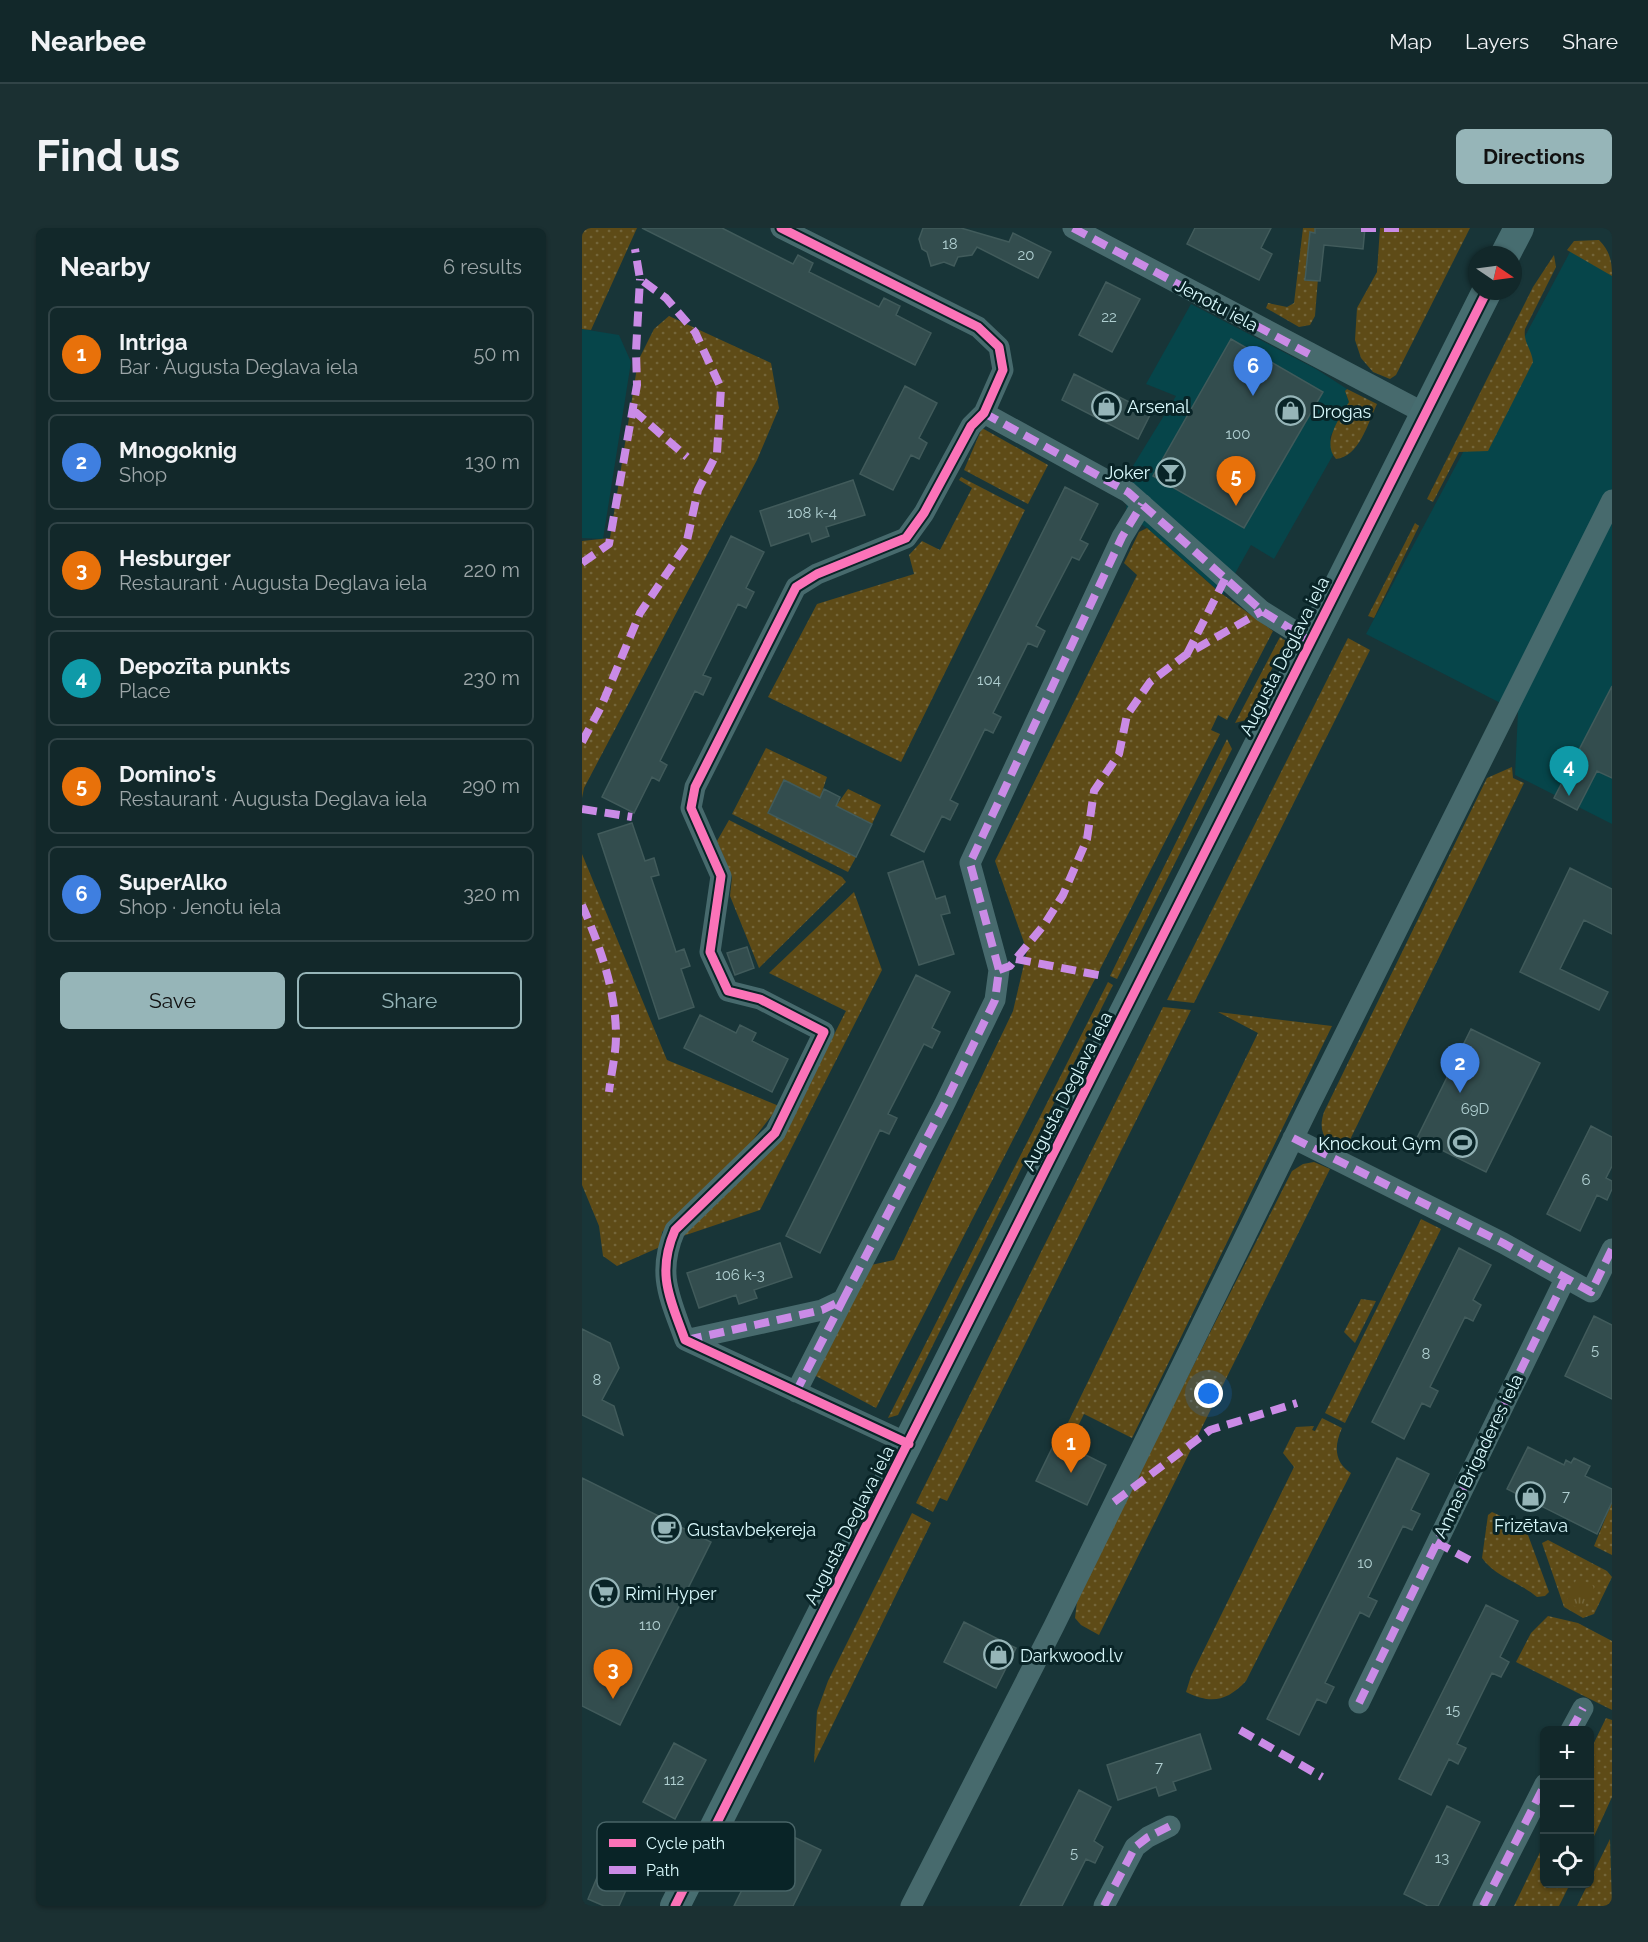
<!DOCTYPE html>
<html lang="en">
<head>
<meta charset="utf-8">
<style>
	body { margin:0; font-family:Raleway,sans-serif; background:#1b3032; color:#f1f3f6 }
	.controls { position:absolute; right:18px; bottom:18px; display:grid; overflow:hidden; border-radius:9px; box-shadow:0 2px 4px #0004 }
	.controls button { width:54px; height:54px; display:grid; place-items:center; padding:0; border:0; border-bottom:2px solid #314447; background:#12282a; color:#f1f3f6; font:30px sans-serif }
	.compass { position:absolute; left:886px; top:18px; width:54px; height:54px; border-radius:50%; background:#12282a; box-shadow:0 2px 4px #0004; rotate:103deg }
	.you { position:absolute; left:627px; top:1166px; width:21px; height:21px; margin:-15px; border:4px solid #fff; border-radius:50%; background:#1a73e8; box-shadow:0 0 0 9px #1a73e833 }
	.badge { display:grid; place-items:center; width:39px; height:39px; border-radius:50%; background:#96b5b8; color:#fff; font-size:20px; font-weight:700 }
	.pin { position:absolute; translate:-50% -50px; filter:drop-shadow(0 2px 3px #0008) }
	.pin::after { content:''; position:absolute; top:32px; width:21px; height:18px; background:inherit; clip-path:polygon(0 0,100% 0,50% 100%) }
	.list { margin:0; padding:0; list-style:none }
	h2 { display:flex; justify-content:space-between; align-items:center; height:78px; margin:0; padding:0 24px; font-size:26px }
	h2 small { font-size:20px; font-weight:400; color:#9ca6a8 }
	.list li { display:grid; grid-template-columns:39px 1fr auto; gap:18px; align-items:center; box-sizing:border-box; height:96px; margin:0 12px 12px; padding:0 12px; border:2px solid #314447; border-radius:9px }
	.list b { display:block; font-size:22px; white-space:nowrap }
	.list p { margin:0; font-size:20px; white-space:nowrap; color:#9ca6a8 }
	.list em { font-size:20px; font-style:normal; color:#9ca6a8 }
	.actions { display:flex; gap:12px; padding:18px 24px }
	.actions a { flex:1; padding:14px 0; border:2px solid #96b5b8; border-radius:9px; text-align:center; font-size:21px; color:#96b5b8 }
	.actions .main { background:#96b5b8; color:#111 }
	.icon { flex:none; width:33px; height:33px; fill:none; stroke:currentColor; stroke-width:2; stroke-linecap:round; stroke-linejoin:round }
	.map { position:relative; flex:none; width:1030px; height:1678px; overflow:hidden; border-radius:9px }
	header { display:flex; align-items:center; gap:36px; box-sizing:border-box; height:84px; padding:0 30px; background:#12282a; border-bottom:2px solid #314447 }
	header strong { font-size:28px }
	nav { display:flex; gap:33px; margin-inline-start:auto; font-size:21px }
	.intro { display:flex; align-items:center; justify-content:space-between; box-sizing:border-box; height:144px; padding:0 36px }
	h1 { margin:0; font-size:42px }
	.button { padding:15px 27px; border-radius:9px; background:#96b5b8; color:#111; font-size:21px; font-weight:700 }
	main { display:flex; gap:36px; padding:0 36px }
	aside { flex:1; background:#12282a; border-radius:9px; box-shadow:0 2px 4px #0004 }
	.map>svg:first-child { display:block }
</style>
</head>
<body>
<header>
<strong>Nearbee</strong>
<nav><a>Map</a><a>Layers</a><a>Share</a></nav>
</header>
<div class="intro"><h1>Find us</h1><a class="button">Directions</a></div>
<main>
<aside>
<h2>Nearby<small>6 results</small></h2>
<ul class="list">
<li><span class="badge" style="background:#e8710a">1</span><div><b>Intriga</b><p>Bar · Augusta Deglava iela</p></div><em>50 m</em></li>
<li><span class="badge" style="background:#3f7fe0">2</span><div><b>Mnogoknig</b><p>Shop</p></div><em>130 m</em></li>
<li><span class="badge" style="background:#e8710a">3</span><div><b>Hesburger</b><p>Restaurant · Augusta Deglava iela</p></div><em>220 m</em></li>
<li><span class="badge" style="background:#0f9aa8">4</span><div><b>Depozīta punkts</b><p>Place</p></div><em>230 m</em></li>
<li><span class="badge" style="background:#e8710a">5</span><div><b>Domino's</b><p>Restaurant · Augusta Deglava iela</p></div><em>290 m</em></li>
<li><span class="badge" style="background:#3f7fe0">6</span><div><b>SuperAlko</b><p>Shop · Jenotu iela</p></div><em>320 m</em></li>
</ul>
<div class="actions"><a class="main">Save</a><a>Share</a></div>
</aside>
<div class="map">
<svg width="1030" height="1678" viewBox="0 0 1030 1678">
	<defs>
		<pattern id="grass-dots" width="8" height="8" patternUnits="userSpaceOnUse" patternTransform="scale(1.5)"><rect width="8" height="8" fill="#5e4b17"/><path d="M2 2h.1M6 6h.1" fill="none" stroke="#74663a" stroke-width="1.8" stroke-linecap="round"/></pattern>
		<pattern id="park-tufts" width="24" height="20" patternUnits="userSpaceOnUse" patternTransform="scale(1.5)"><rect width="24" height="20" fill="#5e4b17"/><path d="M3 7l-1-3M5 7V3M7 7l1-3M15 17l-1-3M17 17v-4M19 17l1-3" fill="none" stroke="#74663a"/></pattern>
	</defs>
	<rect width="100%" height="100%" fill="#183538"/>
	<path fill="#06454a" d="M 989,22 L 1030,44 L 1030,596 L 933,547 L 936,484 L 784,406 Z
		M 609,76 L 734,141 L 765,161 L 763,163 L 767,174 L 748,209 L 751,227 L 692,331 L 669,317 L 641,367 L 565,300 L 544,287 L 546,246 L 594,168 L 564,156 Z
		M 0,101 L 37,107 L 49,134 L 21,311 L 0,310 Z"/>
	<path fill="url(#grass-dots)" d="M 0,0 L 55,0 L 9,102 L 0,101 Z
		M 721,0 L 733,0 L 733,5 L 728,5 L 726,23 L 738,25 L 733,88 L 728,97 L 717,99 L 684,80 L 686,75 L 705,79 L 712,75 Z
		M 798,0 L 888,0 L 814,147 L 808,151 L 791,144 L 779,130 L 773,112 L 775,80 L 795,44 Z
		M 1017,12 C 1028,23 1030,33 1030,48 L 985,22 L 992,13 Z
		M 972,27 L 974,39 L 943,101 C 941,115 950,121 951,134 L 906,223 L 877,224 L 851,274 L 845,271 L 951,59 Z
		M 87,88 L 189,135 L 197,180 L 175,232 L 2,560 L 0,570 L 0,313 L 28,310 L 56,133 L 72,101 Z
		M 765,161 L 795,176 C 786,195 777,229 754,231 C 739,214 758,190 767,174 L 763,163 Z
		M 400,200 L 466,237 L 446,276 L 382,242 Z
		M 379,249 L 443,282 L 319,534 L 186,469 L 235,376 L 332,346 L 327,327 L 340,313 L 358,322 L 390,260 L 377,252 Z
		M 833,295 L 837,298 L 792,390 L 786,388 Z
		M 565,300 L 636,363 L 691,403 L 645,492 L 636,487 L 629,502 L 638,506 L 294,1180 L 232,1147 L 289,1037 L 312,1032 L 431,783 L 445,723 L 413,633 L 555,347 L 542,335 L 557,304 Z
		M 698,409 L 704,413 L 664,492 L 653,495 Z
		M 766,410 L 788,422 L 612,775 L 585,772 Z
		M 645,511 L 650,521 L 535,751 L 528,748 Z
		M 184,520 L 245,549 L 238,570 L 202,552 L 186,585 L 274,629 L 266,644 L 150,586 Z
		M 930,539 L 931,550 L 942,555 L 762,924 C 744,915 735,905 742,884 L 905,550 Z
		M 266,561 L 299,577 L 290,596 L 254,578 Z
		M 147,592 L 260,649 L 264,654 L 177,740 L 148,668 L 150,649 L 135,613 Z
		M 0,626 L 85,832 L 197,878 L 157,930 L 80,1004 L 78,1019 L 35,1038 L 21,1028 L 17,998 L 0,957 Z
		M 272,664 L 300,742 L 178,982 L 98,1009 L 203,903 L 264,783 L 187,745 Z
		M 526,754 L 531,757 L 316,1187 L 306,1190 Z
		M 581,779 L 609,782 L 365,1273 L 358,1270 L 351,1284 L 334,1275 Z
		M 636,784 L 750,798 L 550,1210 L 502,1186 L 487,1216 L 478,1211 L 676,805 Z
		M 732,934 L 748,941 L 517,1407 L 499,1397 L 493,1390 L 496,1365 L 710,943 L 721,936 Z
		M 839,991 L 859,1001 L 763,1195 L 743,1185 Z
		M 779,1071 L 794,1073 L 773,1115 L 762,1104 Z
		M 740,1190 L 760,1200 C 752,1218 752,1234 769,1245 L 664,1453 C 644,1474 629,1476 604,1464 L 609,1448 L 712,1239 L 701,1225 L 714,1199 L 732,1198 L 730,1202 L 733,1203 Z
		M 1030,1274 L 1030,1327 L 1012,1318 Z
		M 910,1284 L 936,1296 L 946,1307 L 967,1364 L 963,1368 L 955,1369 C 939,1355 912,1348 900,1330 L 906,1287 Z
		M 330,1285 L 349,1295 L 232,1535 L 235,1483 L 246,1453 Z
		M 966,1312 L 1025,1343 L 1030,1349 L 1012,1386 L 1001,1390 L 982,1379 L 960,1315 Z
		M 966,1388 L 996,1395 L 1030,1413 L 1030,1482 L 934,1434 L 949,1405 Z
		M 1024,1490 L 1030,1492 L 1030,1569 L 1008,1617 L 1008,1523 Z
		M 1028,1611 L 1030,1678 L 995,1678 Z
		M 962,1616 L 963,1656 L 988,1656 L 977,1678 L 932,1678 Z"/>
	<path fill="url(#park-tufts)" d="M 995,1350 L 1013,1358 L 1001,1382 L 984,1374 Z"/>
	<path fill="#334d4e" stroke="#415b5b" stroke-width="1.5" d="M 60,0 L 140,0 L 211,36 L 216,27 L 231,35 L 227,44 L 297,79 L 302,70 L 318,78 L 314,87 L 349,105 L 333,137 Z
		M 341,0 L 379,0 L 427,14 L 431,5 L 469,24 L 456,50 L 395,19 L 390,27 L 376,29 L 372,38 L 362,34 L 349,38 L 345,24 L 340,21 L 337,11 Z
		M 613,0 L 689,0 L 679,20 L 690,26 L 677,52 L 605,16 Z
		M 733,0 L 783,0 L 781,21 L 742,17 L 738,53 L 723,52 L 728,4 L 733,5 Z
		M 524,54 L 558,71 L 530,124 L 497,107 Z
		M 649,111 L 741,164 L 662,300 L 571,248 Z
		M 492,146 L 569,185 L 556,211 L 480,172 Z
		M 323,158 L 355,175 L 337,210 L 345,215 L 337,231 L 329,227 L 311,262 L 278,246 Z
		M 271,252 L 283,287 L 244,299 L 247,308 L 230,314 L 227,305 L 189,318 L 178,283 Z
		M 483,259 L 516,276 L 498,312 L 506,316 L 497,332 L 490,329 L 454,398 L 463,403 L 455,419 L 446,415 L 411,485 L 419,489 L 411,505 L 403,501 L 368,572 L 376,576 L 368,592 L 360,588 L 342,624 L 309,607 Z
		M 149,308 L 182,324 L 164,360 L 172,364 L 164,380 L 156,376 L 121,447 L 129,450 L 121,467 L 113,463 L 78,533 L 85,537 L 77,553 L 70,549 L 52,585 L 20,569 Z
		M 1030,458 L 1030,550 L 1015,543 L 995,582 L 972,570 Z
		M 202,552 L 238,570 L 242,561 L 258,569 L 254,578 L 290,596 L 274,629 L 186,585 Z
		M 50,595 L 63,633 L 72,630 L 77,647 L 69,649 L 94,724 L 102,721 L 108,738 L 99,741 L 112,779 L 77,791 L 16,606 Z
		M 341,633 L 354,671 L 363,668 L 368,685 L 359,687 L 372,726 L 337,737 L 306,645 Z
		M 988,640 L 1030,661 L 1030,706 L 1002,692 L 978,741 L 1026,764 L 1017,782 L 938,744 Z
		M 165,719 L 172,740 L 153,747 L 145,725 Z
		M 334,747 L 368,764 L 350,800 L 358,804 L 350,820 L 342,816 L 306,886 L 315,890 L 307,906 L 298,902 L 238,1025 L 204,1008 Z
		M 118,787 L 154,805 L 158,797 L 174,805 L 170,813 L 206,831 L 190,864 L 102,820 Z
		M 889,801 L 958,835 L 904,944 L 835,910 Z
		M 1009,898 L 1030,909 L 1030,938 L 1024,950 L 1030,953 L 1030,961 L 1025,972 L 1015,967 L 998,1003 L 965,986 Z
		M 198,1015 L 210,1049 L 172,1062 L 175,1070 L 157,1076 L 154,1067 L 117,1080 L 105,1045 Z
		M 877,1020 L 909,1037 L 891,1072 L 899,1077 L 891,1093 L 883,1089 L 848,1159 L 856,1163 L 848,1179 L 840,1175 L 822,1211 L 790,1194 Z
		M 1012,1088 L 1030,1097 L 1030,1171 L 983,1148 Z
		M 0,1101 L 28,1115 L 37,1140 L 20,1172 L 32,1178 L 41,1207 L 0,1187 Z
		M 474,1212 L 524,1237 L 505,1277 L 454,1253 Z
		M 946,1219 L 982,1237 L 984,1232 L 989,1235 L 992,1230 L 1008,1238 L 1003,1248 L 1030,1261 L 1030,1274 L 1015,1306 L 925,1261 Z
		M 815,1230 L 847,1246 L 829,1282 L 838,1286 L 830,1302 L 821,1298 L 786,1369 L 795,1373 L 787,1389 L 778,1384 L 743,1455 L 752,1459 L 744,1475 L 735,1471 L 717,1507 L 685,1491 Z
		M 0,1250 L 129,1314 L 38,1497 L 0,1478 Z
		M 904,1377 L 936,1393 L 918,1429 L 927,1434 L 919,1449 L 910,1445 L 875,1516 L 884,1520 L 876,1536 L 867,1531 L 849,1567 L 817,1551 Z
		M 382,1394 L 434,1420 L 414,1460 L 362,1434 Z
		M 618,1506 L 629,1541 L 591,1554 L 594,1562 L 577,1568 L 574,1559 L 536,1572 L 525,1537 Z
		M 92,1515 L 124,1532 L 93,1591 L 61,1574 Z
		M 497,1562 L 529,1579 L 512,1613 L 521,1619 L 513,1635 L 504,1631 L 480,1678 L 438,1678 Z
		M 865,1578 L 898,1594 L 856,1678 L 846,1678 L 822,1666 Z
		M 191,1599 L 239,1622 L 211,1678 L 152,1678 Z
		M 19,1640 L 48,1653 L 37,1678 L 22,1678 L 6,1671 Z"/>
	<g fill="none" stroke-linecap="round" stroke-linejoin="round">
		<path stroke="#476a6d" stroke-width="21" d="M 199,0 L 396,99 L 417,119 L 421,142 L 402,185 L 389,198 L 342,285 L 324,310 L 235,346 L 214,359 L 113,559 L 109,580 L 139,648 L 128,724 L 146,763 L 178,771 L 242,804 L 193,905 L 93,1002 C 74,1046 88,1070 103,1112 L 327,1216
			M 491,0 L 844,186
			M 402,185 L 546,264 L 680,383 L 728,413
			M 711,910 L 921,1015 L 1009,1064 L 1030,1021
			M 103,1112 L 240,1082 L 261,1072 L 362,877 L 413,772 L 417,742 L 388,635 L 540,309 L 560,276
			M 214,1164 L 261,1072
			M 777,1475 L 983,1051
			M 989,1502 L 1001,1480
			M 329,1678 L 472,1398 L 727,878 L 1030,272
			M 522,1678 L 553,1619 L 566,1609 L 588,1598
			M 901,1678 L 963,1556"/>
		<path stroke="#476d70" stroke-width="30" d="M 923,27 L 937,0
			M 93,1678 L 905,63"/>
		<path stroke="#ca8be6" stroke-width="8" stroke-dasharray="15 8" stroke-linecap="butt" d="M 491,0 L 727,126
			M 779,0 L 820,0
			M 51,182 L 105,229
			M 402,185 L 546,264 L 680,383 L 728,413
			M 0,335 L 27,316 L 55,157 L 54,123 L 58,51
			M 605,426 L 644,349
			M 0,514 L 19,479 L 58,385 L 104,317 L 116,262 L 135,225 L 139,160 L 113,104 L 84,70 L 58,51 L 53,21
			M 0,581 L 50,589
			M 0,677 C 18,718 34,763 34,808 C 34,826 29,846 27,864
			M 434,731 L 521,748
			M 417,742 L 428,738 L 462,697 L 481,667 L 505,611 L 512,563 L 537,526 L 545,487 L 568,454 L 605,426 L 680,383
			M 711,910 L 921,1015 L 1009,1064 L 1030,1021
			M 105,1112 L 240,1082 L 261,1072 L 362,877 L 413,772 L 417,742 L 388,635 L 540,309 L 560,276
			M 214,1164 L 261,1072
			M 532,1274 L 628,1202 L 715,1175
			M 854,1314 L 893,1335
			M 777,1475 L 983,1051
			M 658,1502 L 740,1549
			M 989,1502 L 1001,1480
			M 522,1678 L 553,1619 L 566,1609 L 588,1598
			M 901,1678 L 963,1556"/>
		<defs>
			<path id="cycleway" d="M 199,0 L 396,99 L 417,119 L 421,142 L 402,185 L 389,198 L 342,285 L 324,310 L 235,346 L 214,359 L 113,559 L 109,580 L 139,648 L 128,724 L 146,763 L 178,771 L 242,804 L 193,905 L 93,1002 C 74,1046 88,1070 103,1112 L 327,1216
				M 93,1678 L 905,63"/>
		</defs>
		<use href="#cycleway" stroke="#092427" stroke-width="13"/>
		<use href="#cycleway" stroke="#fb73b8" stroke-width="9"/>
	</g>
	<defs>
		<symbol id="shop-ring" viewBox="-11 -11 22 22"><circle r="9.5" fill="#092427" stroke="#96b5b8" stroke-width="1.5"/><path d="M-5-2.5h2.3a2.7 3.5 0 0 1 5.4 0H5L5.5 6h-11ZM-1.5-2.5h3a1.5 2.3 0 0 0-3 0Z" fill="#96b5b8"/></symbol>
		<symbol id="bar-ring" viewBox="-11 -11 22 22"><circle r="9.5" fill="#092427" stroke="#96b5b8" stroke-width="1.5"/><path d="M-6-5H6L.8 .8V4.5H3.5V6h-7V4.5H-.8V.8Z" fill="#96b5b8"/></symbol>
		<symbol id="stadium-ring" viewBox="-11 -11 22 22"><circle r="9.5" fill="#092427" stroke="#96b5b8" stroke-width="1.5"/><path d="M0-5a6.5 5 0 1 0 0 10a6.5 5 0 1 0 0-10ZM-3.5-1.8h7v3.6h-7Z" fill="#96b5b8"/></symbol>
		<symbol id="cafe-ring" viewBox="-11 -11 22 22"><circle r="9.5" fill="#092427" stroke="#96b5b8" stroke-width="1.5"/><path d="M-5.5-4.5H6V0H3Q3 3.5 0 3.5H-2.5Q-5.5 3.5-5.5 0ZM3-3.2v2h1.7v-2ZM-6 4.5H4V6H-6Z" fill="#96b5b8"/></symbol>
		<symbol id="supermarket-ring" viewBox="-11 -11 22 22"><circle r="9.5" fill="#092427" stroke="#96b5b8" stroke-width="1.5"/><path d="M-6-5.5h2.5l.6 2H6L4.5 2H-2.5L-4.4-4H-6ZM-1.5 3.2a1.3 1.3 0 1 0 .1 0ZM3 3.2a1.3 1.3 0 1 0 .1 0Z" fill="#96b5b8"/></symbol>
	</defs>
	<g fill-rule="evenodd">
		<use href="#shop-ring" x="508" y="162" width="33" height="33"/>
		<use href="#shop-ring" x="692" y="166" width="33" height="33"/>
		<use href="#bar-ring" x="572" y="228" width="33" height="33"/>
		<use href="#stadium-ring" x="864" y="898" width="33" height="33"/>
		<use href="#shop-ring" x="932" y="1252" width="33" height="33"/>
		<use href="#cafe-ring" x="68" y="1284" width="33" height="33"/>
		<use href="#supermarket-ring" x="6" y="1348" width="33" height="33"/>
		<use href="#shop-ring" x="400" y="1410" width="33" height="33"/>
	</g>
	<g text-anchor="middle" dominant-baseline="central" stroke-width="6" stroke-linejoin="round" paint-order="stroke">
		<g font-size="15" fill="#b0cfd1">
			<text x="368" y="16">18</text>
			<text x="444" y="27">20</text>
			<text x="527" y="89">22</text>
			<text x="656" y="206">100</text>
			<text x="230" y="285">108 k-4</text>
			<text x="407" y="452">104</text>
			<text x="893" y="881">69D</text>
			<text x="1004" y="952">6</text>
			<text x="158" y="1047">106 k-3</text>
			<text x="1013" y="1122">5</text>
			<text x="844" y="1126">8</text>
			<text x="15" y="1152">8</text>
			<text x="984" y="1268">7</text>
			<text x="783" y="1335">10</text>
			<text x="68" y="1397">110</text>
			<text x="871" y="1482">15</text>
			<text x="577" y="1539">7</text>
			<text x="92" y="1552">112</text>
			<text x="492" y="1625">5</text>
			<text x="860" y="1630">13</text>
		</g>
		<g font-size="18" fill="#dafafd" stroke="#092427">
			<text transform="translate(635 77) rotate(28)">Jenotu iela</text>
			<text transform="translate(702 428) rotate(-63)">Augusta Deglava iela</text>
			<text transform="translate(485 863) rotate(-63)">Augusta Deglava iela</text>
			<text transform="translate(896 1228) rotate(-64)">Annas Brigaderes iela</text>
			<text transform="translate(267 1297) rotate(-63)">Augusta Deglava iela</text>
		</g>
		<g font-size="18" fill="#dafafd" stroke="#092427" text-anchor="start">
			<text x="545" y="178">Arsenal</text>
			<text x="730" y="183">Drogas</text>
			<text x="568" y="244" text-anchor="end">Joker</text>
			<text x="859" y="915" text-anchor="end">Knockout Gym</text>
			<text x="949" y="1297" text-anchor="middle">Frizētava</text>
			<text x="105" y="1301">Gustavbeķereja</text>
			<text x="43" y="1365">Rimi Hyper</text>
			<text x="438" y="1427">Darkwood.lv</text>
		</g>
	</g>
	<rect x="15" y="1594" width="198" height="69" rx="9" fill="#092427" stroke="#486467" stroke-width="1.5"/>
	<rect x="27" y="1611" width="27" height="8" fill="#fb73b8"/>
	<rect x="27" y="1638" width="27" height="8" fill="#ca8be6"/>
	<g font-size="16" fill="#dafafd">
		<text x="64" y="1621">Cycle path</text>
		<text x="64" y="1648">Path</text>
	</g>
</svg>
<div class="controls">
<button>+</button>
<button>−</button>
<button><svg class="icon" aria-label="locate" viewBox="0 0 24 24"><circle cx="12" cy="12" r="6"/><path d="M12 2v4M12 18v4M2 12h4M18 12h4"/></svg></button>
</div>
<svg class="compass" viewBox="-18 -18 36 36"><path d="M0-13l5 13h-10z" fill="#e53935"/><path d="M0 13l5-13h-10z" fill="#9ca6a8"/></svg>
<div class="you"></div>
<div class="pin badge" style="left:489px;top:1245px;background:#e8710a">1</div>
<div class="pin badge" style="left:878px;top:865px;background:#3f7fe0">2</div>
<div class="pin badge" style="left:31px;top:1471px;background:#e8710a">3</div>
<div class="pin badge" style="left:987px;top:568px;background:#0f9aa8">4</div>
<div class="pin badge" style="left:654px;top:278px;background:#e8710a">5</div>
<div class="pin badge" style="left:671px;top:168px;background:#3f7fe0">6</div>
</div>
</main>
</body>
</html>
